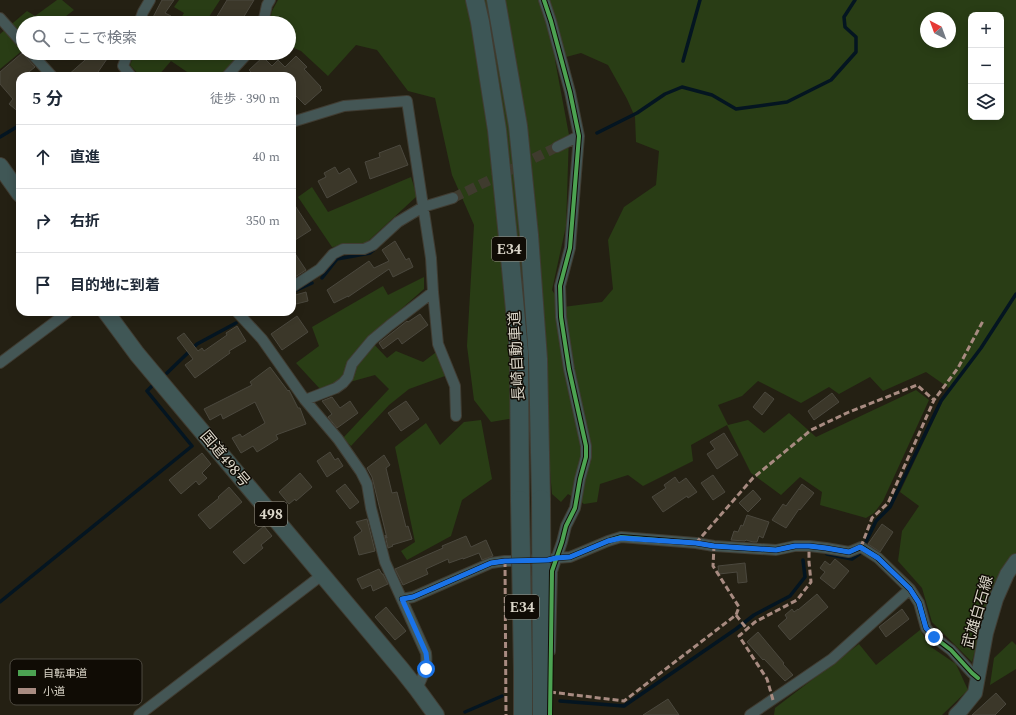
<!DOCTYPE html>
<html lang="ja">
<head>
<meta charset="utf-8">
<style>
	body { margin:0; font-family:Spectral,"Noto Sans JP",serif; background:#f6f6f7; color:#1f2937 }
	.controls { position:absolute; right:12px; top:12px; display:grid; overflow:hidden; border-radius:8px; box-shadow:0 2px 10px #0003 }
	.controls button { width:36px; height:36px; display:grid; place-items:center; padding:0; border:0; border-bottom:1px solid #e0e1e3; background:#fff; color:#1f2937; font:20px sans-serif }
	.compass { position:absolute; left:920px; top:12px; width:36px; height:36px; border-radius:50%; background:#fff; box-shadow:0 2px 10px #0003; rotate:319deg }
	.stop { position:absolute; width:12px; height:12px; margin:-9px; border:3px solid #1a73e8; border-radius:50%; background:#fff }
	.stop.end { background:#1a73e8; border-color:#fff; box-shadow:0 1px 4px #0008 }
	.list { margin:0; padding:0; list-style:none }
	h2 { display:flex; justify-content:space-between; align-items:center; height:52px; margin:0; padding:0 16px; font-size:17px }
	h2 small { font-size:13px; font-weight:400; color:#747a83 }
	.list li { display:grid; grid-template-columns:26px 1fr auto; gap:12px; align-items:center; box-sizing:border-box; height:64px; padding:0 16px; border-top:1px solid #e0e1e3 }
	.list b { display:block; font-size:15px; white-space:nowrap }
	.list em { font-size:13px; font-style:normal; color:#747a83 }
	.icon { flex:none; width:22px; height:22px; fill:none; stroke:currentColor; stroke-width:2; stroke-linecap:round; stroke-linejoin:round }
	.map { position:relative; flex:none; width:1016px; height:715px; overflow:hidden }
	.search { position:absolute; background:#fff; box-shadow:0 2px 10px #0003; left:16px; top:16px; width:280px; height:44px; display:flex; align-items:center; gap:10px; box-sizing:border-box; padding:0 14px; border-radius:22px; color:#747a83; font-size:15px }
	.panel { position:absolute; background:#fff; box-shadow:0 2px 10px #0003; left:16px; top:72px; width:280px; height:244px; border-radius:12px }
	.map>svg:first-child { display:block }
</style>
</head>
<body>
<div class="map">
<svg width="1016" height="715" viewBox="0 0 1016 715">
	<rect width="100%" height="100%" fill="#242013"/>
	<path fill="#293d15" fill-rule="evenodd" d="M 57,0 L 62,0 L 74,10 L 57,23 L 23,23 L 23,50 L 0,69 L 0,34 L 27,11 L 35,16 Z
		M 179,0 L 220,0 L 205,23 L 178,23 L 184,13 L 174,7 Z
		M 278,0 L 1016,0 L 1016,574 L 987,605 L 972,662 L 932,622 L 922,588 L 898,561 L 902,531 L 919,506 L 900,492 L 949,388 L 926,372 L 883,391 L 870,377 L 839,394 L 829,387 L 801,403 L 758,381 L 742,396 L 718,405 L 728,425 L 748,420 L 764,433 L 789,413 L 816,437 L 916,390 L 929,400 L 883,501 L 874,513 L 866,518 L 820,505 L 822,492 L 800,477 L 781,495 L 751,473 L 727,425 L 691,445 L 693,461 L 643,486 L 628,475 L 600,484 L 597,502 L 584,504 L 568,494 L 561,502 L 552,494 L 545,413 L 491,422 L 474,400 L 467,346 L 474,225 L 452,175 L 435,98 L 408,91 L 377,50 L 356,45 L 328,76 L 301,51 L 289,46 L 289,23 L 269,23 L 272,11 ZM 971,15 L 1001,15 L 1001,117 L 971,117 ZM 926,18 L 950,18 L 950,42 L 926,42 ZM 581,53 L 608,65 L 627,99 L 635,117 L 636,142 L 659,151 L 656,185 L 624,207 L 608,240 L 613,289 L 602,302 L 563,307 L 552,290 L 566,226 L 569,135 L 555,60 Z
		M 135,53 L 252,53 L 235,72 L 236,76 L 193,76 L 171,61 L 158,76 L 140,76 L 130,65 Z
		M 411,177 L 417,196 L 365,244 L 332,247 L 298,197 L 312,187 L 328,212 Z
		M 424,277 L 424,289 L 368,338 L 387,358 L 396,351 L 423,362 L 439,350 L 445,376 L 409,389 L 389,405 L 351,446 L 343,438 L 389,389 L 375,375 L 321,390 L 296,363 L 319,346 L 312,327 L 383,286 L 388,295 Z
		M 481,420 L 492,479 L 462,500 L 451,536 L 407,560 L 401,551 L 415,542 L 395,447 L 426,423 L 440,445 L 464,422 Z
		M 920,630 L 931,647 L 956,664 L 968,690 L 942,715 L 774,715 L 775,708 L 859,644 L 876,665 Z
		M 1012,641 L 1016,645 L 1016,669 L 990,685 L 994,658 Z"/>
	<g fill="none" stroke-linecap="round" stroke-linejoin="round">
		<path stroke="#041521" stroke-width="3.5" d="M 683,61 L 700,0
			M 597,133 L 637,113 L 665,94 L 682,87 L 712,95 L 736,109 L 787,102 L 831,80 L 856,52 L 856,37 L 845,27 L 844,17 L 855,0
			M 0,137 L 20,125
			M 322,278 L 337,259 L 370,253 L 376,248
			M 292,292 L 312,283
			M 167,373 L 197,344 L 236,323
			M 866,542 L 876,521 L 890,507 L 941,401 L 981,348 L 1016,294
			M 827,554 L 852,559 L 862,552
			M 0,602 L 192,446 L 147,391 L 152,386
			M 560,701 L 624,706 L 736,629 L 754,615 L 790,596 L 805,577 L 803,560
			M 465,712 L 502,696"/>
	</g>
	<path fill="#3b3729" stroke="#4b483e" d="M 162,0 L 174,0 L 165,13 L 171,16 L 167,23 L 150,23 Z
		M 227,0 L 254,0 L 240,23 L 213,23 Z
		M 22,53 L 25,53 L 26,57 L 35,67 L 24,76 L 20,76 L 20,113 L 9,104 L 13,99 L 0,84 L 0,72 Z
		M 93,53 L 111,53 L 96,75 L 86,73 L 82,76 L 67,76 Z
		M 296,56 L 307,67 L 304,69 L 321,87 L 320,88 L 322,90 L 305,105 L 292,92 L 292,76 L 255,76 L 249,70 L 263,57 L 272,66 L 278,60 L 285,67 Z
		M 400,145 L 408,165 L 370,179 L 365,162 L 380,157 L 379,153 Z
		M 335,167 L 339,174 L 349,168 L 357,182 L 327,198 L 318,181 L 326,177 L 324,173 Z
		M 292,201 L 311,230 L 292,242 Z
		M 395,241 L 406,260 L 409,258 L 413,267 L 393,277 L 389,269 L 348,297 L 348,296 L 334,303 L 327,290 L 369,261 L 374,268 L 389,261 L 382,250 Z
		M 292,249 L 306,270 L 292,279 Z
		M 306,292 L 308,301 L 292,305 L 292,296 Z
		M 420,314 L 428,325 L 402,344 L 398,338 L 383,349 L 379,343 L 407,321 L 408,322 Z
		M 297,316 L 308,332 L 282,350 L 271,334 Z
		M 237,326 L 246,341 L 229,351 L 230,353 L 195,378 L 185,365 L 193,359 L 177,338 L 184,333 L 198,351 L 202,348 L 204,351 L 227,335 L 226,333 Z
		M 270,367 L 288,391 L 289,390 L 298,408 L 300,408 L 306,424 L 276,435 L 278,439 L 257,452 L 253,446 L 241,453 L 232,438 L 240,434 L 242,437 L 265,423 L 255,402 L 223,419 L 221,414 L 210,420 L 204,409 L 252,385 L 250,382 Z
		M 765,392 L 774,399 L 762,415 L 753,407 Z
		M 832,393 L 839,402 L 814,420 L 808,411 Z
		M 332,397 L 340,408 L 350,401 L 358,413 L 337,428 L 328,417 L 332,414 L 322,401 Z
		M 406,401 L 419,419 L 401,431 L 388,413 Z
		M 724,433 L 738,455 L 717,469 L 707,454 L 715,449 L 710,442 Z
		M 330,452 L 335,460 L 338,458 L 343,466 L 327,477 L 317,461 Z
		M 202,453 L 211,464 L 202,473 L 207,478 L 199,485 L 196,481 L 181,494 L 169,480 Z
		M 384,455 L 390,465 L 386,468 L 392,493 L 397,492 L 406,527 L 408,526 L 412,539 L 392,545 L 393,546 L 388,548 L 385,535 L 387,538 L 372,477 L 367,468 Z
		M 300,473 L 312,487 L 296,501 L 295,499 L 289,504 L 279,492 Z
		M 713,475 L 725,492 L 713,500 L 701,483 Z
		M 675,477 L 679,483 L 686,478 L 697,492 L 688,498 L 687,496 L 663,512 L 652,497 L 666,488 L 664,485 Z
		M 345,484 L 359,502 L 350,509 L 336,491 Z
		M 802,484 L 814,493 L 800,510 L 799,509 L 786,528 L 772,520 L 783,504 L 786,506 Z
		M 229,487 L 242,502 L 210,529 L 198,515 L 219,498 L 218,497 Z
		M 753,490 L 761,499 L 748,512 L 739,503 Z
		M 747,515 L 769,522 L 763,538 L 759,536 L 757,542 L 753,542 L 746,540 L 745,541 L 731,540 L 734,531 L 738,532 L 741,525 L 743,526 Z
		M 367,519 L 375,551 L 359,555 L 354,537 L 362,531 L 356,522 Z
		M 882,524 L 893,532 L 880,552 L 868,544 Z
		M 264,526 L 272,536 L 261,545 L 263,548 L 244,564 L 233,552 Z
		M 466,536 L 471,547 L 486,540 L 493,556 L 482,560 L 479,553 L 463,559 L 463,558 L 449,563 L 448,559 L 426,569 L 428,574 L 403,585 L 395,569 L 443,548 L 442,546 Z
		M 835,559 L 849,571 L 834,589 L 820,578 L 825,572 L 820,568 L 825,561 L 830,565 Z
		M 745,563 L 747,582 L 738,583 L 737,572 L 719,574 L 718,566 Z
		M 379,569 L 382,574 L 383,574 L 388,584 L 373,591 L 371,585 L 362,589 L 357,579 Z
		M 817,594 L 828,607 L 790,640 L 778,626 L 787,618 L 785,615 L 792,609 L 794,612 L 798,609 L 798,610 Z
		M 386,607 L 406,631 L 395,640 L 375,617 Z
		M 902,609 L 909,619 L 886,637 L 879,627 Z
		M 758,632 L 784,663 L 783,664 L 793,675 L 785,681 L 764,659 L 763,660 L 747,642 Z
		M 996,693 L 1006,704 L 995,715 L 972,715 Z
		M 668,699 L 679,715 L 643,715 Z"/>
	<g fill="none" stroke-linecap="round" stroke-linejoin="round">
		<path stroke="#3f3b2e" stroke-width="10" stroke-dasharray="10 5" stroke-linecap="butt" d="M 453,198 L 557,147"/>
		<defs>
			<path id="minor" d="M 544,0 L 551,21 L 570,92 L 579,136 L 570,248 L 560,286 L 561,317 L 569,369 L 586,446 L 586,457 L 580,479 L 575,508 L 566,526 L 562,542 L 552,571 L 550,651
				M 0,18 L 23,44
				M 139,23 L 143,12 L 150,0
				M 263,23 L 267,5 L 270,0
				M 31,53 L 52,76
				M 128,53 L 123,66 L 131,76
				M 227,76 L 248,53
				M 292,122 L 344,106 L 407,101 L 431,258 L 433,292 L 438,344 L 455,386 L 456,416
				M 557,147 L 579,136
				M 292,287 L 320,269 L 333,254 L 343,249 L 364,249 L 373,245 L 398,222 L 423,207 L 453,198
				M 237,312 L 262,339 L 305,400 L 338,439 L 361,472 L 367,484 L 371,508 L 385,562 L 426,653 C 428,668 423,675 417,689
				M 0,363 L 68,312
				M 305,400 L 336,388 L 343,383 L 348,377 L 352,364 L 372,340 L 390,325 L 433,292
				M 402,599 L 413,597 L 491,563 L 505,561 L 548,560 L 556,558 L 570,557 L 608,541 L 621,537 L 696,543 L 714,546 L 776,550 L 795,546 L 809,546 L 826,548 L 849,552 L 861,547 L 878,558 L 910,589 L 919,603 L 926,628 L 934,637 L 951,650 L 972,673 L 978,678
				M 139,715 L 322,575
				M 750,715 L 832,659 L 910,589"/>
			<path id="secondary" d="M 956,715 L 962,709 L 975,693 L 986,633 L 996,599 L 1007,574 L 1016,561"/>
			<path id="trunk" d="M 0,166 L 20,194
				M 106,312 L 137,354 L 402,670 L 417,689 L 436,715"/>
			<path id="motorway" d="M 475,0 L 480,22 L 497,130 L 508,237 L 519,351 L 520,500
				M 496,0 L 518,126 L 529,235 L 538,359 L 541,499"/>
		</defs>
		<use href="#minor" stroke="#403c32" stroke-width="12"/>
		<use href="#secondary" stroke="#403c32" stroke-width="16"/>
		<use href="#trunk" stroke="#403c32" stroke-width="18"/>
		<use href="#motorway" stroke="#403c32" stroke-width="20"/>
		<use href="#minor" stroke="#445655" stroke-width="10"/>
		<use href="#secondary" stroke="#405756" stroke-width="14"/>
		<use href="#trunk" stroke="#405756" stroke-width="16"/>
		<use href="#motorway" stroke="#3d5656" stroke-width="18"/>
		<defs>
			<path id="motorway-bridge" d="M 541,499 L 542,715
				M 520,500 L 523,671 L 523,715"/>
		</defs>
		<use href="#motorway-bridge" stroke="#403c32" stroke-width="20" stroke-linecap="butt"/>
		<use href="#motorway-bridge" stroke="#3d5656" stroke-width="18"/>
		<path stroke="#a88b81" stroke-width="3" stroke-dasharray="6 3" stroke-linecap="butt" d="M 696,543 L 753,478 L 811,430 L 849,412 L 917,385 L 934,400
			M 861,547 L 872,518 L 888,503 L 934,400 L 958,368 L 983,321
			M 505,561 L 506,715
			M 736,615 L 747,629
			M 550,692 L 624,701 L 736,615 L 739,607 L 713,566 L 714,546
			M 773,700 L 767,679 L 739,636 L 755,622 L 797,600 L 811,582 L 809,562 L 809,546"/>
		<defs>
			<path id="cycleway" d="M 544,0 L 551,21 L 570,92 L 579,136 L 570,248 L 560,286 L 561,317 L 569,369 L 586,446 L 586,457 L 580,479 L 575,508 L 566,526 L 562,542 L 552,571 L 550,715
				M 402,599 L 413,597 L 491,563 L 505,561 L 548,560 L 556,558 L 570,557 L 608,541 L 621,537 L 696,543 L 714,546 L 776,550 L 795,546 L 809,546 L 826,548 L 849,552 L 861,547 L 878,558 L 910,589 L 919,603 L 926,628 L 934,637 L 951,650 L 972,673 L 978,678"/>
		</defs>
		<use href="#cycleway" stroke="#100c05" stroke-width="6"/>
		<use href="#cycleway" stroke="#4ca352" stroke-width="4"/>
	</g>
	<g fill="none" stroke-linecap="round" stroke-linejoin="round">
		<path stroke="#1a73e8" stroke-width="5" d="M 426,669 L 427,662 L 426,653 L 402,599 L 413,597 L 491,563 L 505,561 L 548,560 L 556,558 L 570,557 L 608,541 L 621,538 L 696,543 L 714,546 L 776,550 L 795,546 L 809,546 L 826,548 L 849,552 L 860,547 L 878,558 L 910,589 L 919,603 L 926,628 L 934,637"/>
	</g>
	<g text-anchor="middle" dominant-baseline="central" stroke-width="3" stroke-linejoin="round" paint-order="stroke">
		<g fill="#100c05" stroke="#9e998e" stroke-width="1">
			<rect x="492" y="237" width="34" height="24" rx="3"/>
			<rect x="255" y="502" width="32" height="24" rx="3"/>
			<rect x="505" y="595" width="34" height="24" rx="3"/>
		</g>
		<g font-size="14" font-weight="bold" fill="#dbd6c9">
			<text x="509" y="249">E34</text>
			<text x="271" y="514">498</text>
			<text x="522" y="607">E34</text>
		</g>
		<g font-size="15" fill="#dbd6c9" stroke="#100c05">
			<text transform="translate(517 356) rotate(-93)">長崎自動車道</text>
			<text transform="translate(225 459) rotate(50)">国道498号</text>
			<text transform="translate(978 612) rotate(-74)">武雄白石線</text>
		</g>
	</g>
	<rect x="10" y="659" width="132" height="46" rx="6" fill="#100c05" stroke="#4d4940" stroke-width="1"/>
	<rect x="18" y="670" width="18" height="6" fill="#4ca352"/>
	<rect x="18" y="688" width="18" height="6" fill="#a88b81"/>
	<g font-size="11" fill="#dbd6c9">
		<text x="43" y="677">自転車道</text>
		<text x="43" y="695">小道</text>
	</g>
</svg>
<div class="controls">
<button>+</button>
<button>−</button>
<button><svg class="icon" aria-label="layers" viewBox="0 0 24 24"><path d="M12 4l9 5-9 5-9-5zM3 14l9 5 9-5"/></svg></button>
</div>
<svg class="compass" viewBox="-18 -18 36 36"><path d="M0-13l5 13h-10z" fill="#e53935"/><path d="M0 13l5-13h-10z" fill="#747a83"/></svg>
<div class="stop" style="left:426px;top:669px"></div>
<div class="stop end" style="left:934px;top:637px"></div>
<div class="search"><svg class="icon" aria-label="search" viewBox="0 0 24 24"><circle cx="10" cy="10" r="6"/><path d="M15 15l6 6"/></svg>ここで検索</div>
<section class="panel">
<h2>5 分<small>徒歩 · 390 m</small></h2>
<ul class="list">
<li><svg class="icon" aria-label="ahead" viewBox="0 0 24 24"><path d="M12 20V5M6 11l6-6 6 6"/></svg><div><b>直進</b></div><em>40 m</em></li>
<li><svg class="icon" aria-label="right" viewBox="0 0 24 24"><path d="M7 20v-9h11M14 6l5 5-5 5"/></svg><div><b>右折</b></div><em>350 m</em></li>
<li><svg class="icon" aria-label="arrive" viewBox="0 0 24 24"><path d="M6 21V4h12l-3 4 3 4H6"/></svg><div><b>目的地に到着</b></div></li>
</ul>
</section>
</div>
</body>
</html>
